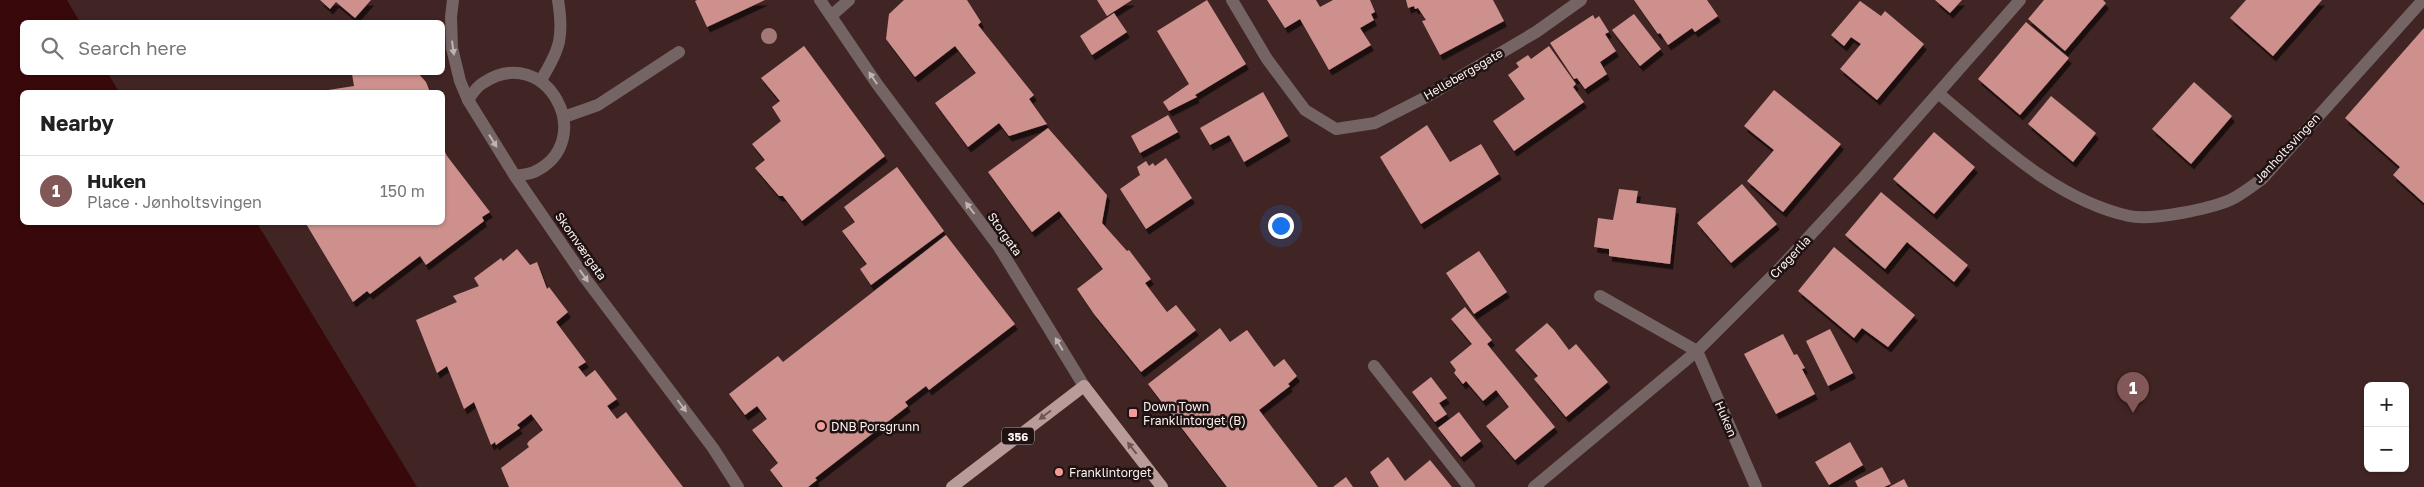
<!DOCTYPE html>
<html lang="en">
<head>
<meta charset="utf-8">
<style>
	body { margin:0; font-family:"Golos Text",sans-serif; background:#f6f6f6; color:#222 }
	.controls { position:absolute; right:15px; bottom:15px; display:grid; overflow:hidden; border-radius:8px; box-shadow:0 1px 4px #0004 }
	.controls button { width:45px; height:45px; display:grid; place-items:center; padding:0; border:0; border-bottom:1px solid #e0e0e0; background:#fff; color:#222; font:25px sans-serif }
	.you { position:absolute; left:1280px; top:225px; width:18px; height:18px; margin:-12px; border:4px solid #fff; border-radius:50%; background:#1a73e8; box-shadow:0 0 0 8px #1a73e833 }
	.badge { display:grid; place-items:center; width:32px; height:32px; border-radius:50%; background:#815857; color:#fff; font-size:16px; font-weight:700 }
	.pin { position:absolute; translate:-50% -41px; filter:drop-shadow(0 1px 2px #0008) }
	.pin::after { content:''; position:absolute; top:26px; width:18px; height:15px; background:inherit; clip-path:polygon(0 0,100% 0,50% 100%) }
	.list { margin:0; padding:0; list-style:none }
	h2 { display:flex; justify-content:space-between; align-items:center; height:65px; margin:0; padding:0 20px; font-size:21px }
	h2 small { font-size:16px; font-weight:400; color:#767676 }
	.list li { display:grid; grid-template-columns:32px 1fr auto; gap:15px; align-items:center; box-sizing:border-box; height:70px; padding:0 20px; border-top:1px solid #e0e0e0 }
	.list b { display:block; font-size:19px; white-space:nowrap }
	.list p { margin:0; font-size:16px; white-space:nowrap; color:#767676 }
	.list em { font-size:16px; font-style:normal; color:#767676 }
	.icon { flex:none; width:28px; height:28px; fill:none; stroke:currentColor; stroke-width:2; stroke-linecap:round; stroke-linejoin:round }
	.map { position:relative; flex:none; width:2424px; height:487px; overflow:hidden }
	.search { position:absolute; background:#fff; box-shadow:0 1px 4px #0004; left:20px; top:20px; width:425px; height:55px; display:flex; align-items:center; gap:12px; box-sizing:border-box; padding:0 18px; border-radius:8px; color:#767676; font-size:19px }
	.panel { position:absolute; background:#fff; box-shadow:0 1px 4px #0004; left:20px; top:90px; width:425px; height:135px; border-radius:8px }
	.map>svg:first-child { display:block }
</style>
</head>
<body>
<div class="map">
<svg width="2424" height="487" viewBox="0 0 2424 487">
	<defs>
		<filter id="shadow"><feDropShadow dx="3" dy="5.5" stdDeviation="0" flood-color="#0009"/></filter>
	</defs>
	<rect width="100%" height="100%" fill="#412524"/>
	<path fill="#39080a" d="M 0,0 L 67,0 L 80,22 L 22,22 L 22,72 L 108,73 L 119,92 L 22,92 L 22,222 L 257,223 L 417,487 L 0,487 Z"/>
	<path fill="#ce908d" filter="url(#shadow)" d="M 320,0 L 371,0 L 355,18 L 336,2 L 330,9 Z
		M 697,0 L 765,0 L 707,27 L 695,1 Z
		M 904,0 L 967,0 L 981,22 L 978,25 L 1034,95 L 1029,99 L 1047,124 L 1009,136 L 999,123 L 968,147 L 935,103 L 976,73 L 955,46 L 915,77 L 886,39 L 889,14 Z
		M 1097,0 L 1132,0 L 1107,16 Z
		M 1207,0 L 1246,64 L 1195,95 L 1197,97 L 1169,111 L 1163,102 L 1189,84 L 1157,31 Z
		M 1267,0 L 1316,0 L 1320,7 L 1333,0 L 1370,0 L 1375,12 L 1371,14 L 1374,20 L 1360,28 L 1371,45 L 1329,70 L 1300,19 L 1285,28 Z
		M 1406,0 L 1493,0 L 1504,21 L 1440,55 L 1422,21 L 1426,20 L 1418,8 L 1415,9 L 1414,6 L 1408,8 Z
		M 1634,0 L 1707,0 L 1718,16 L 1695,32 L 1692,28 L 1668,45 L 1660,33 L 1658,34 Z
		M 1935,0 L 1962,0 L 1950,13 Z
		M 2044,0 L 2103,0 L 2106,3 L 2065,51 L 2028,19 Z
		M 2246,0 L 2322,0 L 2273,56 L 2230,18 Z
		M 1860,1 L 1881,16 L 1885,11 L 1924,44 L 1877,100 L 1840,69 L 1861,44 L 1851,37 L 1844,46 L 1831,35 Z
		M 1114,13 L 1127,32 L 1092,55 L 1080,36 Z
		M 1634,14 L 1661,49 L 1640,66 L 1612,30 Z
		M 1593,15 L 1595,19 L 1599,16 L 1609,32 L 1605,34 L 1616,51 L 1600,62 L 1607,74 L 1585,89 L 1577,78 L 1574,79 L 1550,43 Z
		M 2026,22 L 2069,58 L 2020,115 L 1978,79 Z
		M 2424,28 L 2424,203 L 2393,175 L 2400,167 L 2345,118 Z
		M 804,46 L 885,156 L 802,221 L 783,196 L 779,196 L 755,168 L 765,160 L 752,144 L 781,121 L 772,107 L 780,101 L 761,78 Z
		M 1549,46 L 1576,84 L 1573,87 L 1584,102 L 1514,151 L 1493,121 L 1525,99 L 1508,75 L 1519,67 L 1516,63 L 1528,55 L 1531,59 Z
		M 366,72 L 417,72 L 426,82 L 430,92 L 315,92 L 354,86 L 352,74 Z
		M 2194,82 L 2232,116 L 2191,164 L 2152,129 Z
		M 1774,90 L 1841,144 L 1783,212 L 1747,181 L 1774,150 L 1744,126 Z
		M 1263,92 L 1288,136 L 1244,162 L 1229,135 L 1210,145 L 1200,128 Z
		M 2051,96 L 2096,133 L 2073,162 L 2028,124 Z
		M 1168,115 L 1178,132 L 1140,153 L 1131,136 Z
		M 1427,125 L 1450,162 L 1481,144 L 1499,174 L 1421,224 L 1380,157 Z
		M 1048,128 L 1107,195 L 1102,223 L 1127,251 L 1129,250 L 1151,279 L 1145,283 L 1167,312 L 1176,305 L 1196,330 L 1141,372 L 1094,314 L 1077,289 L 1103,269 L 1059,211 L 1032,232 L 988,172 Z
		M 1934,132 L 1975,167 L 1934,214 L 1893,179 Z
		M 442,146 L 447,156 L 490,212 L 482,217 L 484,221 L 426,265 L 420,256 L 370,294 L 367,291 L 353,302 L 305,222 L 442,222 Z
		M 1166,158 L 1192,198 L 1146,229 L 1120,189 L 1140,175 L 1137,167 L 1146,161 L 1149,166 L 1153,163 L 1155,166 Z
		M 897,167 L 944,231 L 871,285 L 860,269 L 867,264 L 842,231 L 855,222 L 844,207 Z
		M 1742,184 L 1777,224 L 1731,263 L 1697,223 Z
		M 1619,189 L 1638,191 L 1636,203 L 1676,208 L 1670,264 L 1609,256 L 1609,249 L 1594,247 L 1598,218 L 1613,220 Z
		M 1881,192 L 1968,265 L 1954,282 L 1907,242 L 1885,269 L 1845,235 Z
		M 946,235 L 1015,324 L 929,390 L 926,386 L 905,402 L 908,406 L 815,478 L 817,480 L 808,487 L 783,487 L 770,470 L 778,463 L 752,430 L 767,419 L 757,406 L 745,415 L 729,394 L 778,356 L 783,362 Z
		M 1834,247 L 1915,315 L 1888,347 L 1862,328 L 1854,338 L 1798,291 Z
		M 517,249 L 530,265 L 537,262 L 547,289 L 549,287 L 568,312 L 556,322 L 586,362 L 578,367 L 586,377 L 595,370 L 617,399 L 607,406 L 617,419 L 626,412 L 683,487 L 509,487 L 501,468 L 529,447 L 527,444 L 529,441 L 543,430 L 531,414 L 517,425 L 520,428 L 496,445 L 495,442 L 491,445 L 474,402 L 464,409 L 447,366 L 437,373 L 416,320 L 457,302 L 453,296 L 479,286 L 474,278 L 501,258 L 503,261 Z
		M 1479,251 L 1507,292 L 1474,314 L 1446,273 Z
		M 1465,307 L 1492,340 L 1487,344 L 1555,427 L 1515,460 L 1486,426 L 1509,407 L 1496,390 L 1483,401 L 1466,381 L 1463,384 L 1454,373 L 1456,370 L 1450,362 L 1472,344 L 1451,319 Z
		M 1547,323 L 1554,330 L 1569,350 L 1576,344 L 1608,382 L 1566,417 L 1534,379 L 1538,376 L 1515,350 Z
		M 1220,328 L 1230,342 L 1247,330 L 1274,367 L 1284,359 L 1297,376 L 1288,384 L 1290,386 L 1259,410 L 1318,487 L 1227,487 L 1148,384 Z
		M 1830,329 L 1853,373 L 1828,386 L 1806,341 Z
		M 1783,334 L 1794,355 L 1797,354 L 1805,368 L 1802,369 L 1815,394 L 1776,414 L 1744,354 Z
		M 1431,377 L 1447,398 L 1439,403 L 1447,414 L 1435,422 L 1412,392 Z
		M 1459,412 L 1481,441 L 1461,457 L 1438,428 Z
		M 1850,442 L 1863,465 L 1829,485 L 1815,462 Z
		M 1388,457 L 1405,481 L 1430,460 L 1452,487 L 1379,487 L 1370,472 Z
		M 1882,467 L 1891,484 L 1884,487 L 1858,487 L 1855,481 Z
		M 1346,477 L 1353,487 L 1333,487 Z
		M 1904,479 L 1908,487 L 1889,487 Z"/>
	<g fill="none" stroke-linecap="round" stroke-linejoin="round">
		<path stroke="#746564" stroke-width="12" d="M 541,80 C 560,49 564,37 558,0
			M 468,100 C 472,94 477,86 483,83 C 546,41 600,141 534,172 C 529,174 521,175 515,176
			M 564,117 L 598,105 L 679,52
			M 1600,296 L 1697,351
			M 1374,366 L 1469,487"/>
		<path stroke="#746564" stroke-width="12" d="M 1232,0 L 1267,59 L 1305,110 L 1336,129 L 1375,123 L 1426,97 L 1536,32 L 1581,0
			M 831,16 L 849,0
			M 1938,93 C 1996,141 2054,199 2129,216 C 2151,221 2209,209 2230,200 C 2241,195 2252,186 2262,179 L 2423,0
			M 1697,351 L 1756,487
			M 1534,487 L 1697,351 L 1779,269 L 1864,177 L 2020,0"/>
		<path stroke="#746564" stroke-width="12" d="M 453,0 L 451,17 L 452,48 L 460,81 L 468,100 L 515,176 L 585,278 L 713,448 L 738,487
			M 820,0 L 877,84 L 999,247 L 1084,386"/>
		<path stroke="#b99b99" stroke-width="12" d="M 952,487 L 1084,386 L 1162,487"/>
	</g>
	<circle fill="#a37976" cx="769" cy="36" r="8"/>
	<defs><path id="oneway-solid" d="M-6-.8H1V-3.2L6.5 0L1 3.2V.8H-6Z" transform="scale(1.25)"/></defs>
	<g fill="#c0b3b2">
		<use href="#oneway-solid" transform="translate(453 48) rotate(82)"/>
		<use href="#oneway-solid" transform="translate(873 78) rotate(-124)"/>
		<use href="#oneway-solid" transform="translate(493 141) rotate(58)"/>
		<use href="#oneway-solid" transform="translate(970 208) rotate(-127)"/>
		<use href="#oneway-solid" transform="translate(584 276) rotate(55)"/>
		<use href="#oneway-solid" transform="translate(1059 344) rotate(-121)"/>
		<use href="#oneway-solid" transform="translate(682 406) rotate(53)"/>
	</g>
	<g fill="#6c5656">
		<use href="#oneway-solid" transform="translate(1045 415) rotate(143)"/>
		<use href="#oneway-solid" transform="translate(1132 448) rotate(-128)"/>
	</g>
	<g fill="#f59b97" stroke="#1f1212" stroke-width="2">
		<rect x="1128" y="408" width="10" height="10" rx="2.5"/>
		<circle cx="821" cy="426" r="5"/>
		<circle cx="1059" cy="472" r="5"/>
	</g>
	<g text-anchor="middle" dominant-baseline="central" stroke-width="5" stroke-linejoin="round" paint-order="stroke">
		<rect fill="#1f1212" stroke="#bbafae" stroke-width="1" x="1002" y="427.5" width="32" height="17" rx="4"/>
		<g font-size="11" font-weight="bold" fill="#fef2f1">
			<text x="1018" y="436">356</text>
		</g>
		<g font-size="12" fill="#fef2f1" stroke="#1f1212">
			<text transform="translate(1463 74) rotate(-30)">Hellebergsgate</text>
			<text transform="translate(2287 148) rotate(-47)">Jønholtsvingen</text>
			<text transform="translate(1005 234) rotate(55)">Storgata</text>
			<text transform="translate(581 246) rotate(55)">Skomværgata</text>
			<text transform="translate(1790 257) rotate(-47)">Crøgerlia</text>
			<text transform="translate(1726 419) rotate(67)">Huken</text>
		</g>
		<g font-size="12" fill="#fef2f1" stroke="#1f1212" text-anchor="start">
			<text x="1143" y="406">Down Town<tspan x="1143" dy="14">Franklintorget (B)</tspan></text>
			<text x="831" y="426">DNB Porsgrunn</text>
			<text x="1069" y="472">Franklintorget</text>
		</g>
	</g>
</svg>
<div class="controls">
<button>+</button>
<button>−</button>
</div>
<div class="you"></div>
<div class="pin badge" style="left:2133px;top:413px">1</div>
<div class="search"><svg class="icon" aria-label="search" viewBox="0 0 24 24"><circle cx="10" cy="10" r="6"/><path d="M15 15l6 6"/></svg>Search here</div>
<section class="panel">
<h2>Nearby<small></small></h2>
<ul class="list">
<li><span class="badge">1</span><div><b>Huken</b><p>Place · Jønholtsvingen</p></div><em>150 m</em></li>
</ul>
</section>
</div>
</body>
</html>
